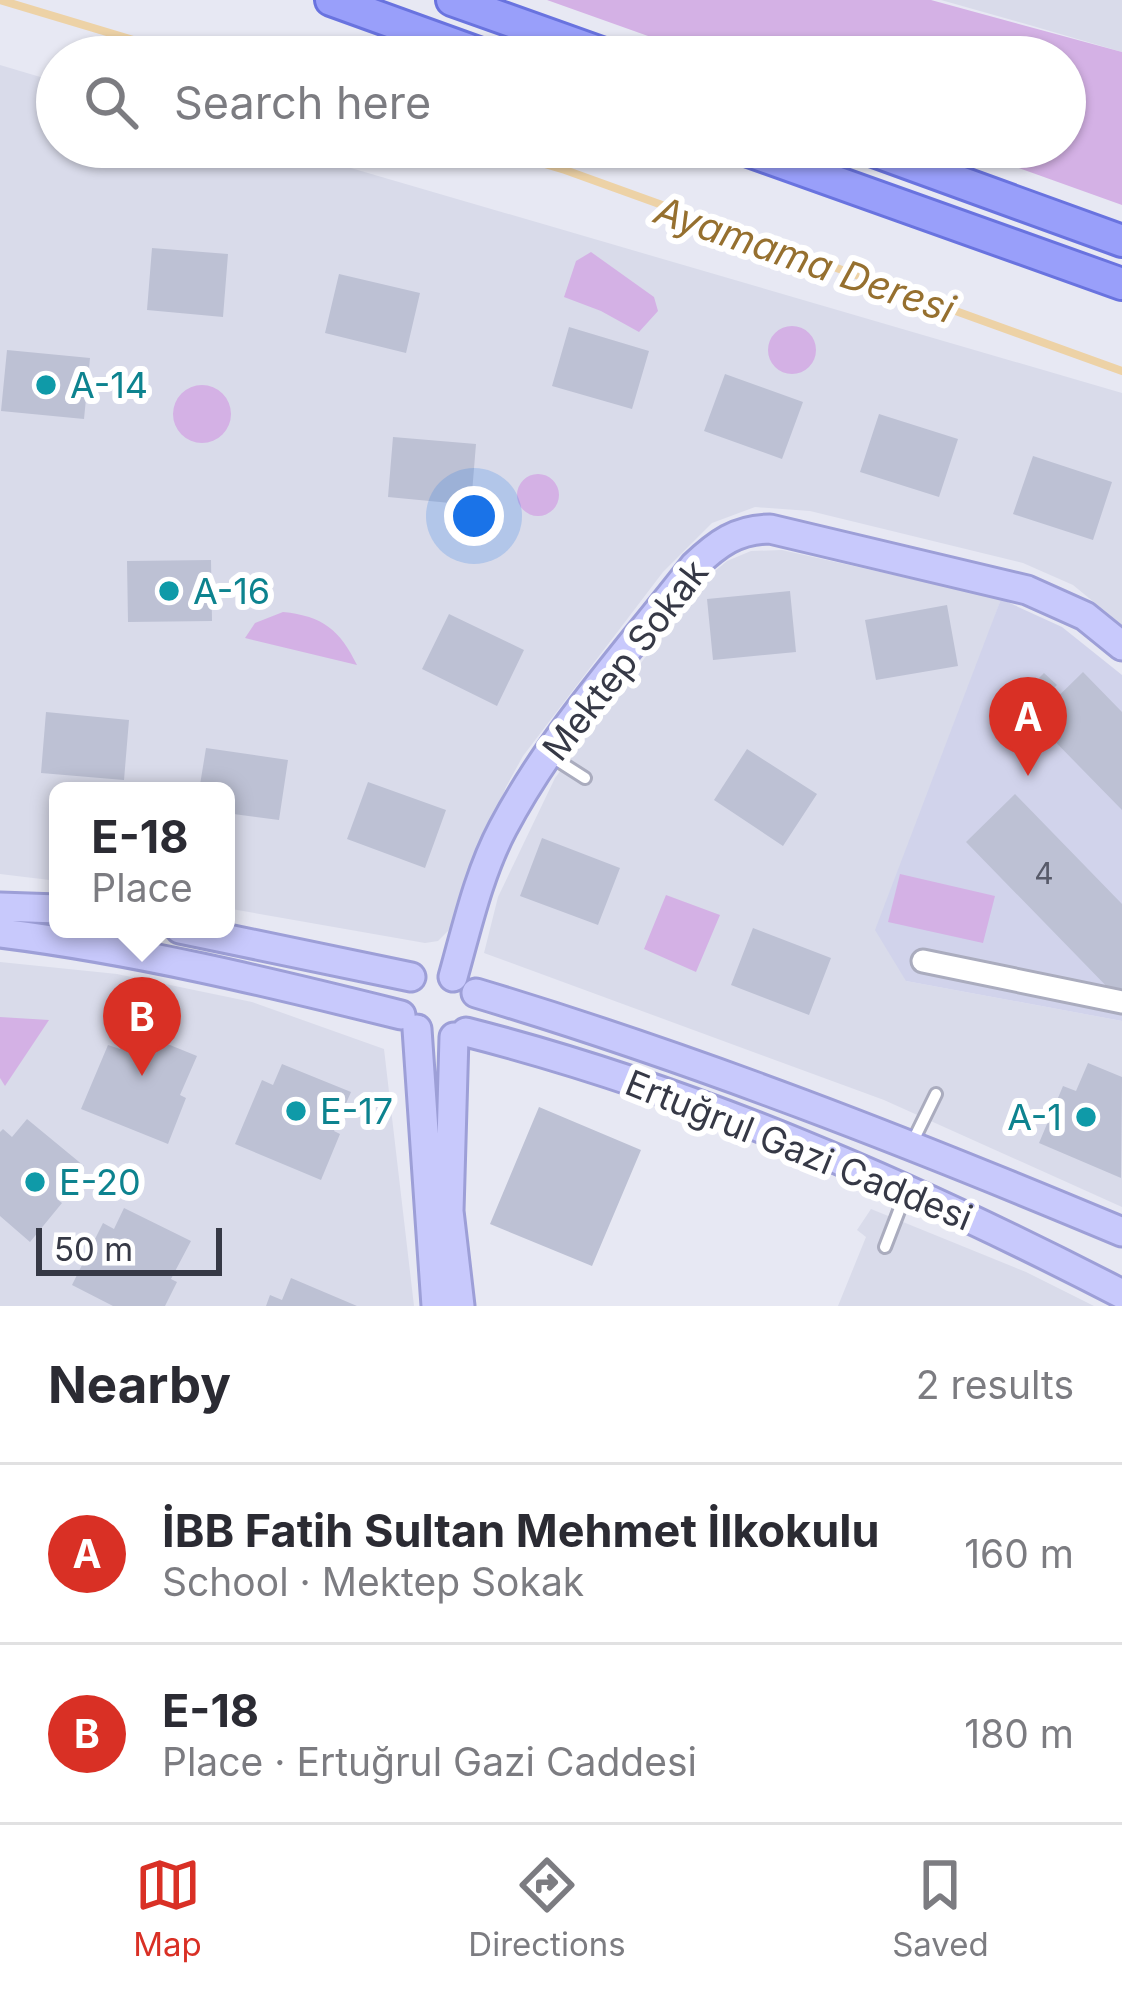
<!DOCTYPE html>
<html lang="en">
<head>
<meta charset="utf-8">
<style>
	body { margin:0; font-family:Inter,sans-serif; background:#f7f7f7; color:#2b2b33 }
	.scale { position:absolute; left:36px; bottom:30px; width:186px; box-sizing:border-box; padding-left:12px; border:6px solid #363946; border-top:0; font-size:33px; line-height:42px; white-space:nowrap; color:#363946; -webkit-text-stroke:9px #fff; paint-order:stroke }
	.you { position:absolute; left:474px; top:516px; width:42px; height:42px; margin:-30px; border:9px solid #fff; border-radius:50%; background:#1a73e8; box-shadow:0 0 0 18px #1a73e833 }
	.badge { display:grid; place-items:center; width:78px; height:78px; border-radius:50%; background:#d93025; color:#fff; font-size:39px; font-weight:700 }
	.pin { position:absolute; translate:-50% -99px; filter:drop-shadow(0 3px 6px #0008) }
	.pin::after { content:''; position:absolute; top:63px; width:42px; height:36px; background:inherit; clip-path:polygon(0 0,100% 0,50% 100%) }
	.popup { position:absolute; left:49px; top:782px; width:186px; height:156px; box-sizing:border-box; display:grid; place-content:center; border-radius:18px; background:#fff; filter:drop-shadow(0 3px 9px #0005); font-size:39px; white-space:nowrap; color:#7c7c81 }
	.popup b { font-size:45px; color:#2b2b33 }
	.popup::after { content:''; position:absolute; left:50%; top:100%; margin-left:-24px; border:24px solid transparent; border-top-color:#fff }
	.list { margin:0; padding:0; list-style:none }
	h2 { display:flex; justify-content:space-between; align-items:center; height:156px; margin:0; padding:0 48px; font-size:51px }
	h2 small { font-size:39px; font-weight:400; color:#7c7c81 }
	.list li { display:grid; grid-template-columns:78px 1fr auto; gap:36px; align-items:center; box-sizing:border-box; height:180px; padding:0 48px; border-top:3px solid #e1e1e2 }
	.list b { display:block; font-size:45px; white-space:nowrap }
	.list p { margin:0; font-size:39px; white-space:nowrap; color:#7c7c81 }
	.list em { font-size:39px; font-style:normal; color:#7c7c81 }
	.icon { flex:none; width:66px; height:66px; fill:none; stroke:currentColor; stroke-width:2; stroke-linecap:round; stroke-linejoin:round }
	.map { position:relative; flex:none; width:1122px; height:1306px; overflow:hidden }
	.search { position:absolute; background:#fff; box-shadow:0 3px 9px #0004; left:36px; right:36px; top:36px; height:132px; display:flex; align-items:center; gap:30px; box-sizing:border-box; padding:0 42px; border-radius:66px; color:#7c7c81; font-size:45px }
	.sheet { height:516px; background:#fff }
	nav { display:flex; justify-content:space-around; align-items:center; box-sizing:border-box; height:168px; border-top:3px solid #e1e1e2; background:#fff; font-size:33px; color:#7c7c81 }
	nav a { display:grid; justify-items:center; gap:6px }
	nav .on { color:#d93025 }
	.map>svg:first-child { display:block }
</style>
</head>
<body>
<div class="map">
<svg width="1122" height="1306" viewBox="0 0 1122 1306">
	<rect width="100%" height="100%" fill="#e7e8f3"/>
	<path fill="#d9dbea" d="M 941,0 L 1122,0 L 1122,52 L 1026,24 Z
		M 0,65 L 57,82 L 57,147 L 279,147 L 1122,393 L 1122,625 L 1073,585 L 1023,563 L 810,511 L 755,507 L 712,523 L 663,572 L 523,756 L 506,787 L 475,864 L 457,922 L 438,941 L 425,943 L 226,908 L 226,791 L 58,791 L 58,881 L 0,874 Z
		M 782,550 L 1001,599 L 974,675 L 906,981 L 1122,1021 L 1122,1207 L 884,1100 L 484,953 L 498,897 L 555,778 L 700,584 L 727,561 L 751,551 Z
		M 0,962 L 117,974 L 252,1002 L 384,1049 L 414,1306 L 0,1306 Z
		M 871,1209 L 1026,1272 L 1094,1306 L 838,1306 L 866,1237 L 857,1230 Z"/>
	<path fill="#d1d3eb" d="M 1001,599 L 1062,627 L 1122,675 L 1122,1021 L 906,981 L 875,930 Z"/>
	<path fill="#d4b1e5" d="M 547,0 L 931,0 L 1122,52 L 1122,205 L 960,147 L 1065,147 L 1065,57 L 707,57 Z
		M 591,252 L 654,297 L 658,311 L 639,332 L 601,311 L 564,297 L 576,261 Z
		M768 350a24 24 0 1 1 48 0a24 24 0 1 1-48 0Z
		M173 414a29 29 0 1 1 58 0a29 29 0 1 1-58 0Z
		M517 495a21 21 0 1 1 42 0a21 21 0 1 1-42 0Z
		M 283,612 C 323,616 340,630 357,665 L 245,638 L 255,623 Z
		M 900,874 L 995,896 L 983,943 L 888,922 Z
		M 666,895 L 720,915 L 696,972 L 644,949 Z
		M 0,1017 L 49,1020 L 5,1086 L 0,1078 Z"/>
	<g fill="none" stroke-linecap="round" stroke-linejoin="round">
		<path stroke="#edd2a6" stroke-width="8" d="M 0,0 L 190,57
			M 488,147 L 565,170 L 1122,371"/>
	</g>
	<path fill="#bdc1d4" d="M 152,248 L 228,254 L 223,317 L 147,310 Z
		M 339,274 L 420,293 L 406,353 L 325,333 Z
		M 569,327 L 649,351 L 632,409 L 552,386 Z
		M 7,350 L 90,358 L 84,419 L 1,411 Z
		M 725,374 L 803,402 L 782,459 L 704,431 Z
		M 879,414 L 958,439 L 939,497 L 860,472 Z
		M 393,437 L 476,444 L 471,505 L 388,497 Z
		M 1033,456 L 1112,482 L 1093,540 L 1013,514 Z
		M 211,560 L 212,621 L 128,622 L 127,561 Z
		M 790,591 L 796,652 L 713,660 L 707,599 Z
		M 947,605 L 958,666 L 876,680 L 865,620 Z
		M 449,614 L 524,650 L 497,706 L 422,669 Z
		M 1083,672 L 1122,712 L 1122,810 L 1034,720 Z
		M 1044,673 L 1057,685 L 1030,712 L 1017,700 Z
		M 46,712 L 129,720 L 124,780 L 41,773 Z
		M 206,748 L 288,760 L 279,820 L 226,813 L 226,791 L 199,791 Z
		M 747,749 L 817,794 L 783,846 L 714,800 Z
		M 368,782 L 446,810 L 425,868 L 347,839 Z
		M 1015,794 L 1122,904 L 1122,988 L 1115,995 L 966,842 Z
		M 542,838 L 620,868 L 598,925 L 520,896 Z
		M 753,928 L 831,958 L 809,1015 L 731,985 Z
		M 128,1028 L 197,1056 L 180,1095 L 186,1098 L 168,1144 L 81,1109 L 108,1045 L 120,1049 Z
		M 1088,1063 L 1122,1077 L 1121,1178 L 1039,1143 L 1063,1086 L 1076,1091 Z
		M 282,1064 L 351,1092 L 334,1131 L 340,1134 L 321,1180 L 235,1144 L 262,1080 L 273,1085 Z
		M 539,1107 L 641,1150 L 592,1266 L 490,1224 Z
		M 27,1119 L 84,1166 L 57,1199 L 62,1203 L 30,1242 L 0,1216 L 0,1132 L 3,1129 L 12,1137 Z
		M 124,1208 L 191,1241 L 171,1279 L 177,1282 L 165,1306 L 113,1306 L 72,1285 L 103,1223 L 114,1229 Z
		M 291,1278 L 357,1306 L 266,1306 L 270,1295 L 282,1300 Z"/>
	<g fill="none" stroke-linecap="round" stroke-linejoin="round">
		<defs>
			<path id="lane" d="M 549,755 L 585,778
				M 911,1145 L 936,1094
				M 885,1247 L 907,1190"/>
			<path id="street" d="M 923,961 L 1122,1002"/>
			<path id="secondary" d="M 0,907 L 58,909
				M 180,929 L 411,977
				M 0,933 C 136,950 268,982 401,1015
				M 453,977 C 467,927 479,873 503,828 C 553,733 629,650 694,566 C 717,544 737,529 770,529 L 1027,590 L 1085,616 L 1122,646
				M 476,993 C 696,1059 910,1143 1122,1232
				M 417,1029 L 436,1306
				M 466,1032 C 694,1090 913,1186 1122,1294
				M 454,1037 L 449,1211 L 460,1306"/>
			<path id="primary" d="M 331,0 L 489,57
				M 452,0 L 612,57
				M 738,147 L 1122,284
				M 863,147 L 1122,241"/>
		</defs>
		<use href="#lane" stroke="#aaacbe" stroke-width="16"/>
		<use href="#street" stroke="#aaacbe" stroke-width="27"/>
		<use href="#secondary" stroke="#9d9fd7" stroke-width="33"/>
		<use href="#primary" stroke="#6973df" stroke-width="36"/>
		<use href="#lane" stroke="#fff" stroke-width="10"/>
		<use href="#street" stroke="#fff" stroke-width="21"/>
		<use href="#secondary" stroke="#c8c9fc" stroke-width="27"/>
		<use href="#primary" stroke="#999ffa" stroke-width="30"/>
	</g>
	<g fill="#0f9aa8" stroke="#fff" stroke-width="4.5">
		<circle cx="46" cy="385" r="12"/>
		<circle cx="169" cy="591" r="12"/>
		<circle cx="296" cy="1111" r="12"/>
		<circle cx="1086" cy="1117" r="12"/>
		<circle cx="35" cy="1182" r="12"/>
	</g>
	<g text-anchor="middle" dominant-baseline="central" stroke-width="12" stroke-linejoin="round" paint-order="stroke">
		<g font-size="30" fill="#585b6a">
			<text x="1044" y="873">4</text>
		</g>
		<g font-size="36" fill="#0d838f" stroke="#fff" text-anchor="start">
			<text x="70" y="385">A-14</text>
			<text x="193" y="591">A-16</text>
			<text x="320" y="1111">E-17</text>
			<text x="1062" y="1117" text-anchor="end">A-1</text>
			<text x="59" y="1182">E-20</text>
		</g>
		<g font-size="36" fill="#363946" stroke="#fff">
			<text transform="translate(625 660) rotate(-52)">Mektep Sokak</text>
			<text transform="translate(799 1150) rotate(22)">Ertuğrul Gazi Caddesi</text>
		</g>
		<g font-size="39" font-style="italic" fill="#96702f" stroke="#fff">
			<text transform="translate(805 259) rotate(19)">Ayamama Deresi</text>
		</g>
	</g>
</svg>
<div class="scale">50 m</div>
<div class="you"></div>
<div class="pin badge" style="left:1028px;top:776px">A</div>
<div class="pin badge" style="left:142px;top:1076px">B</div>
<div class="popup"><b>E-18</b>Place</div>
<div class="search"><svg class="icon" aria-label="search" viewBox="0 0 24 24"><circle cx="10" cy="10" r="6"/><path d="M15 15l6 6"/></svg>Search here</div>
</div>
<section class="sheet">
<h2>Nearby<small>2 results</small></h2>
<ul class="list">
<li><span class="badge">A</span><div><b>İBB Fatih Sultan Mehmet İlkokulu</b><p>School · Mektep Sokak</p></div><em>160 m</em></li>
<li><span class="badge">B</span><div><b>E-18</b><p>Place · Ertuğrul Gazi Caddesi</p></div><em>180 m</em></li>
</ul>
</section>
<nav>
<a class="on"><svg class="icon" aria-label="map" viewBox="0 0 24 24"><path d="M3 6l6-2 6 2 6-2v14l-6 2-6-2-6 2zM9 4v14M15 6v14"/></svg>Map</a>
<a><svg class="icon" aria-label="directions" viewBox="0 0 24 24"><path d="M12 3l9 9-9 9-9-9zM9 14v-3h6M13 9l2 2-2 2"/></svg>Directions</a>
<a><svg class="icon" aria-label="saved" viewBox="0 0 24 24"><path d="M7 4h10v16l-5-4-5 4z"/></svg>Saved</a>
</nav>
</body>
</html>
